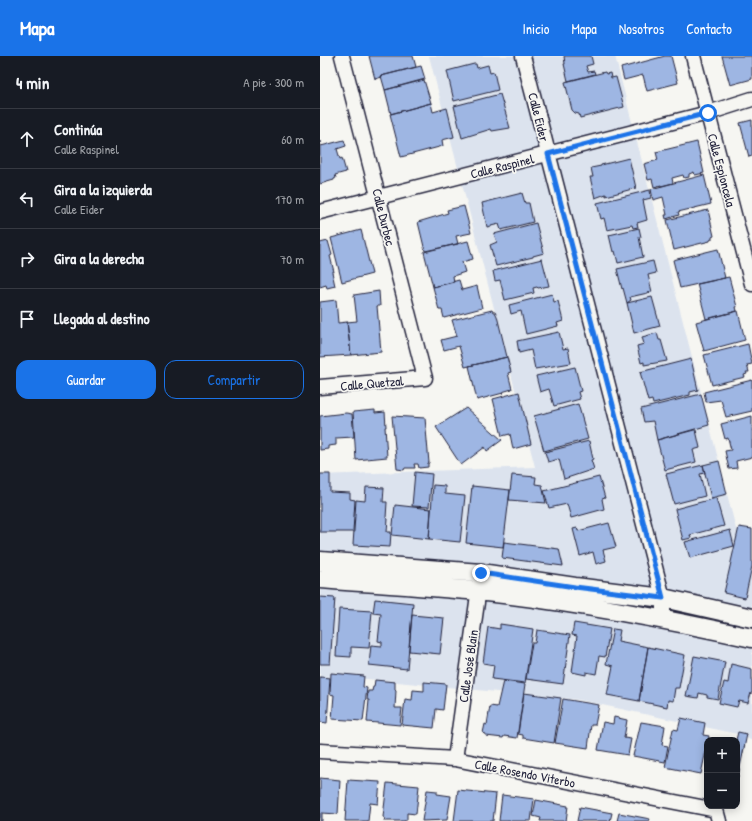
<!DOCTYPE html>
<html lang="es">
<head>
<meta charset="utf-8">
<style>
	body { margin:0; font-family:"Patrick Hand",sans-serif; background:#242831; color:#f1f3f6 }
	.controls { position:absolute; right:12px; bottom:12px; display:grid; overflow:hidden; border-radius:8px; box-shadow:0 2px 10px #0003 }
	.controls button { width:36px; height:36px; display:grid; place-items:center; padding:0; border:0; border-bottom:1px solid #363941; background:#171b24; color:#f1f3f6; font:20px sans-serif }
	.stop { position:absolute; width:12px; height:12px; margin:-9px; border:3px solid #1a73e8; border-radius:50%; background:#fff }
	.stop.end { background:#1a73e8; border-color:#fff; box-shadow:0 1px 4px #0008 }
	.list { margin:0; padding:0; list-style:none }
	h2 { display:flex; justify-content:space-between; align-items:center; height:52px; margin:0; padding:0 16px; font-size:17px }
	h2 small { font-size:13px; font-weight:400; color:#9ea1a6 }
	.list li { display:grid; grid-template-columns:26px 1fr auto; gap:12px; align-items:center; box-sizing:border-box; height:60px; padding:0 16px; border-top:1px solid #363941 }
	.list b { display:block; font-size:15px; white-space:nowrap }
	.list p { margin:0; font-size:13px; white-space:nowrap; color:#9ea1a6 }
	.list em { font-size:13px; font-style:normal; color:#9ea1a6 }
	.actions { display:flex; gap:8px; padding:12px 16px }
	.actions a { flex:1; padding:9px 0; border:1px solid #1a73e8; border-radius:12px; text-align:center; font-size:14px; color:#1a73e8 }
	.actions .main { background:#1a73e8; color:#fff }
	.icon { flex:none; width:22px; height:22px; fill:none; stroke:currentColor; stroke-width:2; stroke-linecap:round; stroke-linejoin:round }
	.map { position:relative; flex:none; width:432px; height:765px; overflow:hidden }
	header { display:flex; align-items:center; gap:24px; box-sizing:border-box; height:56px; padding:0 20px; background:#1a73e8; color:#fff }
	header strong { font-size:19px }
	nav { display:flex; gap:22px; margin-inline-start:auto; font-size:14px }
	main { display:flex }
	aside { flex:1; background:#171b24 }
	.map>svg:first-child { display:block }
</style>
</head>
<body>
<header>
<strong>Mapa</strong>
<nav><a>Inicio</a><a>Mapa</a><a>Nosotros</a><a>Contacto</a></nav>
</header>
<main>
<aside>
<h2>4 min<small>A pie · 300 m</small></h2>
<ul class="list">
<li><svg class="icon" aria-label="ahead" viewBox="0 0 24 24"><path d="M12 20V5M6 11l6-6 6 6"/></svg><div><b>Continúa</b><p>Calle Raspinel</p></div><em>60 m</em></li>
<li><svg class="icon" aria-label="left" viewBox="0 0 24 24"><path d="M17 20v-9H6M10 6l-5 5 5 5"/></svg><div><b>Gira a la izquierda</b><p>Calle Eider</p></div><em>170 m</em></li>
<li><svg class="icon" aria-label="right" viewBox="0 0 24 24"><path d="M7 20v-9h11M14 6l5 5-5 5"/></svg><div><b>Gira a la derecha</b></div><em>70 m</em></li>
<li><svg class="icon" aria-label="arrive" viewBox="0 0 24 24"><path d="M6 21V4h12l-3 4 3 4H6"/></svg><div><b>Llegada al destino</b></div></li>
</ul>
<div class="actions"><a class="main">Guardar</a><a>Compartir</a></div>
</aside>
<div class="map">
<svg width="432" height="765" viewBox="0 0 432 765">
	<rect width="100%" height="100%" fill="#f6f6f2"/>
	<filter id="ink" filterUnits="userSpaceOnUse"><feTurbulence type="fractalNoise" baseFrequency=".025" numOctaves="2"/><feDisplacementMap in="SourceGraphic" scale="8" xChannelSelector="R" yChannelSelector="G"/><feConvolveMatrix kernelMatrix="1 2 1 2 8 2 1 2 1" color-interpolation-filters="sRGB"/></filter>
	<g filter="url(#ink)">
		<path fill="#dce3ee" d="M 109,0 L 295,0 L 416,473 L 432,474 L 432,685 L 422,679 L 259,644 L 47,623 L 0,621 L 0,419 L 215,411 Z"/>
		<path fill="#9eb6e3" stroke="#22223b" d="M 49,0 L 93,0 L 96,11 L 61,20 L 62,21 L 55,23 Z
			M 244,0 L 271,0 L 273,8 L 266,10 L 268,16 L 274,15 L 275,18 L 248,25 L 244,8 L 245,8 Z
			M 345,0 L 351,0 L 358,27 L 327,35 L 323,19 L 304,24 L 301,12 Z
			M 402,0 L 432,0 L 432,23 L 410,29 Z
			M 154,8 L 156,8 L 157,12 L 168,9 L 170,17 L 174,16 L 178,34 L 134,45 L 127,15 Z
			M 101,10 L 105,23 L 65,34 L 61,20 Z
			M 285,16 L 286,18 L 290,17 L 291,22 L 296,21 L 304,51 L 260,62 L 259,58 L 255,57 L 252,54 L 245,26 Z
			M 104,24 L 111,47 L 71,58 L 65,34 Z
			M 180,38 L 190,72 L 172,75 L 171,73 L 142,82 L 134,50 Z
			M 111,47 L 113,56 L 127,52 L 134,81 L 122,84 L 123,90 L 81,101 L 70,58 Z
			M 432,64 L 432,100 L 429,101 L 420,67 Z
			M 24,84 L 26,90 L 17,93 L 20,103 L 22,102 L 26,116 L 15,119 L 16,122 L 14,123 L 14,124 L 0,128 L 0,85 L 1,90 Z
			M 377,86 L 384,117 L 375,119 L 374,116 L 369,118 L 369,121 L 364,122 L 363,119 L 352,122 L 353,127 L 341,130 L 341,129 L 334,131 L 332,123 L 328,124 L 324,108 L 338,104 L 336,96 Z
			M 309,102 L 316,132 L 286,140 L 286,138 L 275,142 L 270,121 L 273,121 L 271,112 L 281,110 L 281,109 Z
			M 384,119 L 391,148 L 358,156 L 359,159 L 346,163 L 345,159 L 347,159 L 343,141 L 333,144 L 331,133 Z
			M 330,134 L 331,142 L 323,144 L 327,164 L 317,167 L 318,171 L 313,172 L 312,169 L 287,174 L 284,162 L 281,163 L 277,147 Z
			M 202,137 L 205,147 L 209,147 L 213,166 L 181,174 L 179,168 L 167,171 L 162,147 Z
			M 144,150 L 151,177 L 136,180 L 138,188 L 105,195 L 98,166 L 128,157 L 127,154 Z
			M 388,154 L 394,180 L 392,181 L 392,183 L 390,184 L 390,185 L 354,194 L 347,164 Z
			M 216,167 L 224,197 L 213,200 L 213,201 L 176,210 L 170,189 L 177,186 L 174,178 Z
			M 319,172 L 321,181 L 319,181 L 323,201 L 298,207 L 295,195 L 293,196 L 289,179 Z
			M 41,174 L 52,218 L 22,226 L 11,182 Z
			M 8,185 L 12,199 L 10,200 L 14,216 L 12,216 L 15,230 L 7,232 L 6,229 L 0,231 L 0,187 Z
			M 148,185 L 153,203 L 142,206 L 145,216 L 133,220 L 134,226 L 113,231 L 104,196 Z
			M 398,193 L 405,222 L 360,232 L 353,204 Z
			M 222,203 L 229,230 L 218,232 L 217,231 L 213,232 L 214,237 L 185,244 L 180,224 L 175,225 L 173,215 Z
			M 333,205 L 336,217 L 328,219 L 332,236 L 310,241 L 311,244 L 307,247 L 303,232 L 302,233 L 297,213 Z
			M 409,221 L 417,251 L 416,251 L 417,255 L 386,263 L 377,228 Z
			M 139,224 L 142,234 L 157,230 L 162,252 L 124,262 L 122,254 L 119,254 L 113,231 Z
			M 59,235 L 60,250 L 57,250 L 61,296 L 31,299 L 27,266 L 37,265 L 34,239 Z
			M 232,238 L 234,246 L 238,245 L 243,265 L 237,267 L 238,270 L 206,278 L 201,255 L 191,258 L 189,249 Z
			M 332,241 L 340,270 L 314,277 L 307,247 Z
			M 16,244 L 18,267 L 27,266 L 31,299 L 0,301 L 0,246 Z
			M 172,254 L 173,256 L 175,256 L 177,260 L 187,301 L 145,311 L 139,290 L 124,294 L 121,284 L 137,280 L 132,264 Z
			M 418,255 L 425,284 L 384,295 L 376,266 Z
			M 239,276 L 243,293 L 248,292 L 251,307 L 215,313 L 211,294 L 199,297 L 197,285 Z
			M 337,277 L 339,284 L 341,284 L 347,305 L 324,309 L 324,306 L 321,307 L 317,290 L 324,288 L 322,281 Z
			M 428,288 L 432,308 L 427,309 L 429,316 L 426,316 L 427,318 L 424,319 L 425,321 L 392,329 L 384,299 Z
			M 187,301 L 191,316 L 188,317 L 192,333 L 182,336 L 183,337 L 157,344 L 149,310 Z
			M 371,303 L 378,334 L 370,336 L 370,339 L 333,348 L 332,344 L 328,345 L 320,316 Z
			M 255,311 L 261,335 L 258,336 L 260,343 L 234,350 L 229,333 L 220,336 L 216,320 Z
			M 432,324 L 432,355 L 406,361 L 401,344 L 386,346 L 384,336 Z
			M 199,336 L 211,388 L 193,393 L 190,378 L 182,380 L 173,343 Z
			M 381,338 L 389,369 L 337,384 L 333,365 L 324,366 L 321,353 Z
			M 258,348 L 268,383 L 224,395 L 214,360 Z
			M 146,352 L 182,384 L 167,395 L 165,391 L 141,409 L 116,371 Z
			M 55,354 L 55,357 L 65,356 L 66,371 L 65,371 L 67,401 L 36,404 L 33,356 Z
			M 26,357 L 32,358 L 34,381 L 16,382 L 16,389 L 8,390 L 8,393 L 0,394 L 0,360 Z
			M 72,360 L 105,362 L 109,407 L 108,407 L 108,411 L 99,412 L 98,408 L 94,408 L 95,412 L 85,412 L 84,414 L 77,413 Z
			M 432,360 L 432,401 L 416,405 L 417,412 L 409,413 L 405,395 L 411,394 L 408,382 L 405,383 L 401,368 Z
			M 374,374 L 376,374 L 380,392 L 373,394 L 376,406 L 345,414 L 337,384 Z
			M 269,385 L 273,403 L 271,404 L 274,413 L 244,423 L 239,403 L 228,406 L 225,396 Z
			M 399,405 L 407,438 L 391,442 L 383,409 Z
			M 383,409 L 385,417 L 380,418 L 385,440 L 354,448 L 346,418 Z
			M 95,416 L 112,418 L 109,451 L 92,450 Z
			M 0,418 L 10,418 L 10,436 L 30,437 L 30,443 L 35,444 L 33,476 L 0,476 Z
			M 192,419 L 216,421 L 215,428 L 222,429 L 226,447 L 189,444 Z
			M 279,421 L 285,442 L 282,443 L 284,453 L 251,462 L 247,448 L 229,452 L 224,435 Z
			M 113,429 L 125,430 L 125,438 L 145,440 L 140,486 L 109,483 Z
			M 152,430 L 190,434 L 183,491 L 146,487 Z
			M 46,431 L 64,432 L 63,446 L 67,446 L 66,462 L 68,463 L 67,476 L 71,476 L 70,491 L 33,489 L 36,444 L 45,445 Z
			M 396,442 L 404,470 L 370,479 L 371,482 L 363,484 L 355,453 Z
			M 75,449 L 111,453 L 109,483 L 72,479 Z
			M 289,467 L 296,491 L 283,494 L 286,505 L 276,508 L 273,496 L 260,500 L 253,473 L 257,472 L 258,475 Z
			M 419,471 L 432,473 L 432,510 L 425,542 L 404,537 Z
			M 410,474 L 414,490 L 370,502 L 365,486 Z
			M 184,486 L 239,493 L 243,510 L 182,502 Z
			M 0,541 L 15,542 L 10,608 L 0,608 Z
			M 55,543 L 93,547 L 87,613 L 49,609 L 51,589 L 62,590 L 62,586 L 58,585 L 61,558 L 53,557 Z
			M 19,553 L 52,555 L 49,592 L 31,591 L 31,601 L 16,600 Z
			M 92,559 L 124,562 L 120,598 L 89,595 Z
			M 254,567 L 290,573 L 285,601 L 279,600 L 276,618 L 266,616 L 266,619 L 252,616 L 257,580 L 252,579 Z
			M 180,568 L 213,573 L 205,627 L 172,623 L 174,609 L 163,607 L 168,571 L 180,573 Z
			M 293,573 L 300,574 L 298,585 L 328,591 L 319,645 L 287,639 L 293,610 L 286,608 Z
			M 217,574 L 250,579 L 243,628 L 206,623 L 212,587 L 215,587 Z
			M 328,591 L 365,599 L 359,632 L 355,632 L 353,645 L 348,644 L 347,651 L 319,645 Z
			M 374,600 L 405,606 L 398,643 L 387,641 L 387,639 L 379,637 L 378,642 L 366,640 Z
			M 411,608 L 432,613 L 432,637 L 431,637 L 428,647 L 419,645 L 417,651 L 399,647 L 404,626 L 408,627 Z
			M 11,617 L 44,620 L 43,631 L 47,632 L 43,665 L 12,663 L 14,639 L 10,638 Z
			M 0,621 L 10,622 L 7,667 L 0,666 Z
			M 55,624 L 75,626 L 75,633 L 76,634 L 75,652 L 82,652 L 80,669 L 47,666 L 49,644 L 47,644 L 48,635 L 52,635 L 53,631 L 54,631 Z
			M 183,625 L 205,628 L 197,682 L 184,680 L 183,682 L 166,680 L 166,678 L 163,677 L 165,668 L 167,669 L 170,650 L 177,651 Z
			M 104,626 L 126,628 L 123,654 L 116,653 L 114,672 L 82,669 L 85,643 L 92,644 L 93,634 L 104,635 Z
			M 204,637 L 241,642 L 234,687 L 203,682 L 203,679 L 198,678 Z
			M 243,643 L 279,649 L 275,669 L 271,669 L 268,692 L 235,687 Z
			M 294,661 L 307,664 L 304,682 L 311,683 L 308,699 L 278,694 L 283,666 L 293,668 Z
			M 361,662 L 385,667 L 383,679 L 389,680 L 388,684 L 387,684 L 387,690 L 381,718 L 345,711 L 353,673 L 358,674 Z
			M 321,666 L 345,670 L 342,689 L 348,690 L 345,706 L 313,700 Z
			M 418,676 L 427,678 L 418,721 L 417,721 L 416,684 Z
			M 0,722 L 20,724 L 18,758 L 2,757 L 2,765 L 0,765 Z
			M 28,724 L 60,726 L 58,748 L 50,747 L 48,765 L 25,765 Z
			M 67,727 L 99,730 L 96,758 L 87,757 L 87,764 L 85,764 L 85,765 L 64,765 L 65,762 L 63,761 Z
			M 107,734 L 117,735 L 117,738 L 131,740 L 127,764 L 102,765 Z
			M 138,734 L 176,738 L 173,765 L 134,765 Z
			M 182,739 L 214,743 L 211,765 L 179,765 Z
			M 216,744 L 248,750 L 246,765 L 220,765 L 221,762 L 213,760 Z
			M 260,751 L 292,757 L 290,765 L 257,765 Z
			M 299,757 L 330,763 L 329,765 L 297,765 Z"/>
		<g fill="none" stroke-linecap="round" stroke-linejoin="round">
			<defs>
				<path id="minor" d="M 203,0 L 343,542 L 343,563
					M 373,0 L 432,228
					M 0,156 L 388,57 L 432,43
					M 0,331 L 105,322 L 22,0
					M 0,695 L 135,703 L 396,754 L 399,765
					M 135,703 L 160,525"/>
				<path id="tertiary" d="M 0,505 L 161,517 L 255,531 L 343,542 L 432,562
					M 0,523 C 52,527 105,530 157,535 C 250,545 341,562 432,582"/>
			</defs>
			<use href="#minor" stroke="#22223b" stroke-width="17"/>
			<use href="#tertiary" stroke="#22223b" stroke-width="21"/>
			<use href="#minor" stroke="#f6f6f2" stroke-width="14"/>
			<use href="#tertiary" stroke="#f6f6f2" stroke-width="18"/>
		</g>
	</g>
	<g fill="none" stroke-linecap="round" stroke-linejoin="round" filter="url(#ink)">
		<path stroke="#1a73e8" stroke-width="5" d="M 161,517 L 255,531 L 343,542 L 228,98 L 388,57"/>
	</g>
	<g text-anchor="middle" dominant-baseline="central" stroke-width="3.5" stroke-linejoin="round" paint-order="stroke">
		<g font-size="13" fill="#22223b" stroke="#f6f6f2">
			<text transform="translate(219 61) rotate(76)">Calle Eider</text>
			<text transform="translate(182 110) rotate(-14)">Calle Raspinel</text>
			<text transform="translate(402 114) rotate(75)">Calle Espioncela</text>
			<text transform="translate(64 161) rotate(76)">Calle Durbec</text>
			<text transform="translate(52 327) rotate(-5)">Calle Quetzal</text>
			<text transform="translate(148 610) rotate(-82)">Calle José Blain</text>
			<text transform="translate(205 717) rotate(11)">Calle Rosendo Viterbo</text>
		</g>
	</g>
</svg>
<div class="controls">
<button>+</button>
<button>−</button>
</div>
<div class="stop" style="left:388px;top:57px"></div>
<div class="stop end" style="left:161px;top:517px"></div>
</div>
</main>
</body>
</html>
